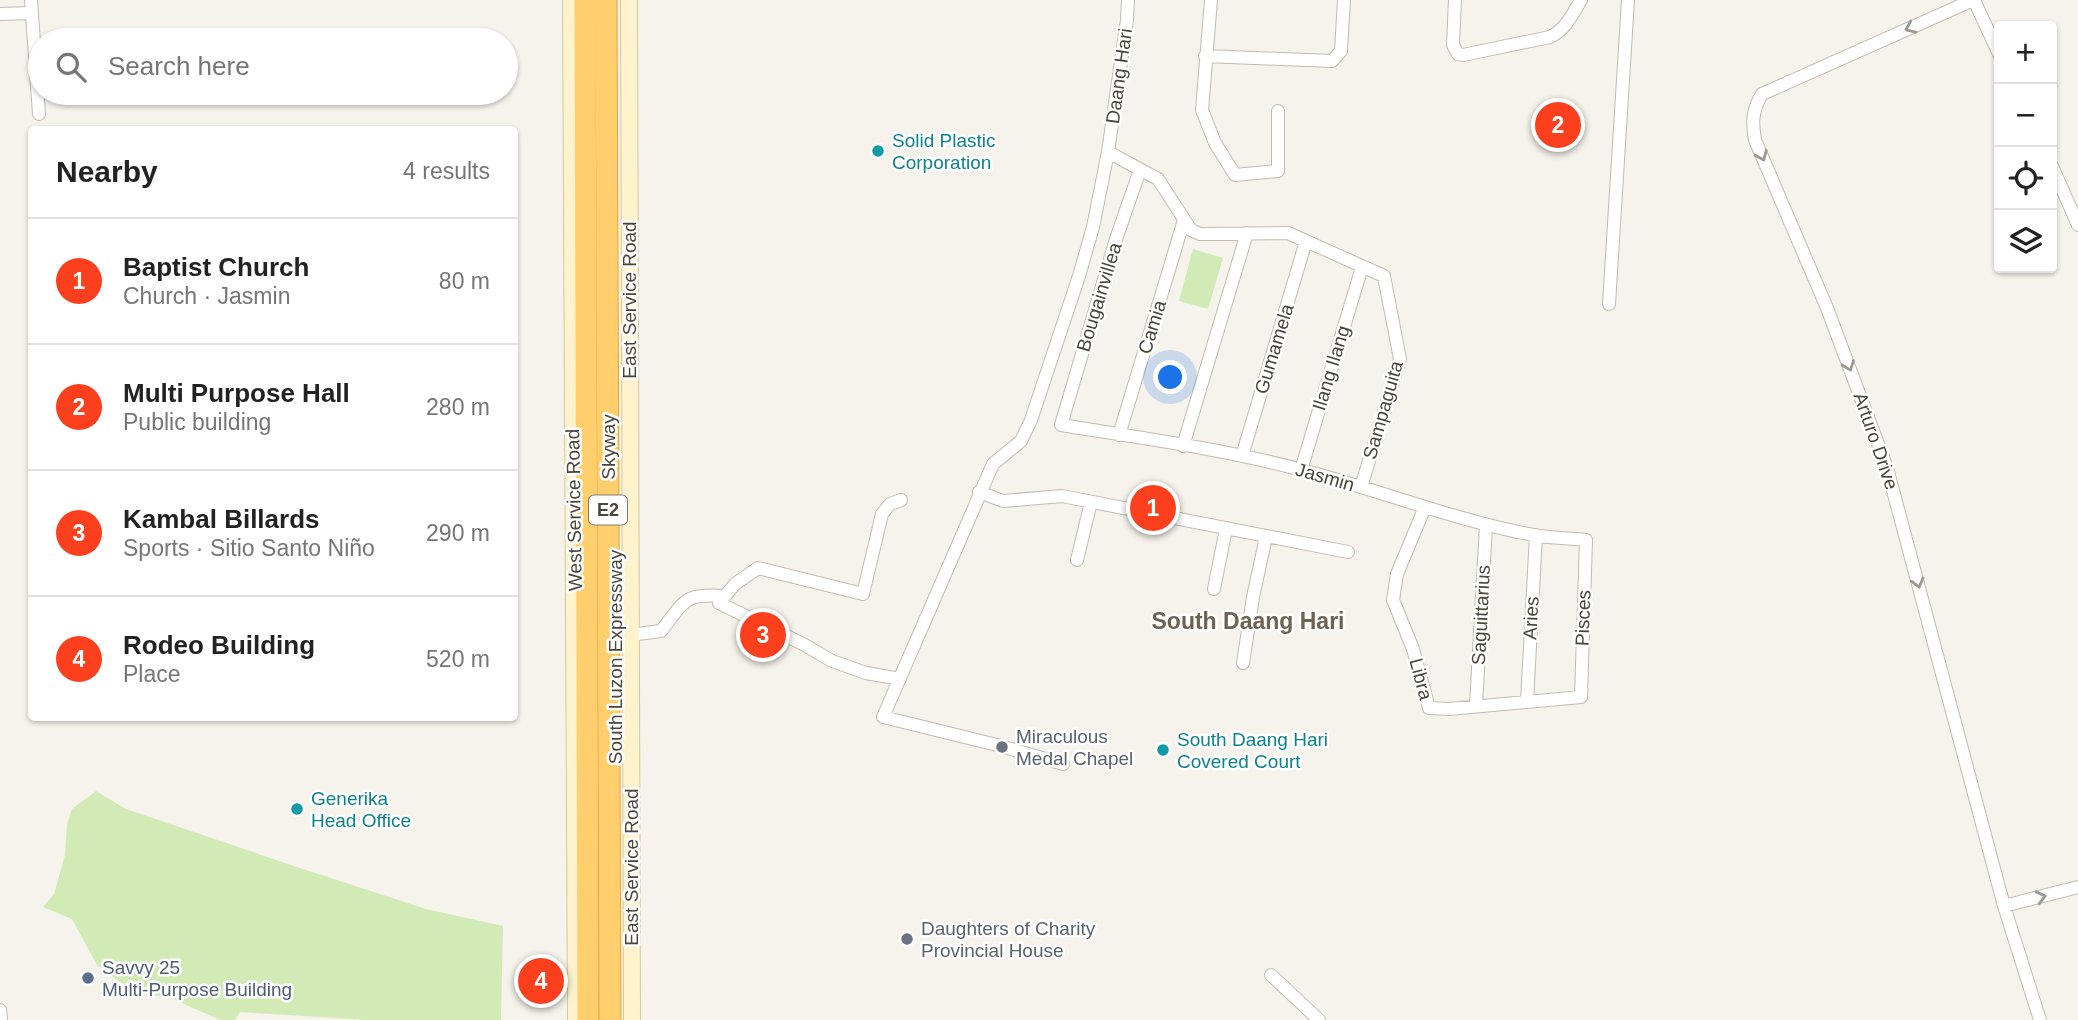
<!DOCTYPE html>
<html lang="en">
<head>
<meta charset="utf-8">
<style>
	body { margin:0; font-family:Helvetica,sans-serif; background:#f6f6f6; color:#222 }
	.controls { position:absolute; right:21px; top:21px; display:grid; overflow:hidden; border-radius:7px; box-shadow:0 2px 5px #0004 }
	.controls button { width:63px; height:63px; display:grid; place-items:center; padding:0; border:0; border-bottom:2px solid #e0e0e0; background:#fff; color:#222; font:35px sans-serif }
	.you { position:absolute; left:1171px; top:378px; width:24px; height:24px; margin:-18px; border:5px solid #fff; border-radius:50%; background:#1a73e8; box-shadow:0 0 0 10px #1a73e833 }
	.badge { display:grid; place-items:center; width:46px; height:46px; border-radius:50%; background:#fc3f1d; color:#fff; font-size:23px; font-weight:700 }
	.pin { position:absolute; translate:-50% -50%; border:4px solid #fff; box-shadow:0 2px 7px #0006 }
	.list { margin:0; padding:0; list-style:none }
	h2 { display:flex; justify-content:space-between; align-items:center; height:91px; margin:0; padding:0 28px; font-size:30px }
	h2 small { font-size:23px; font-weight:400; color:#767676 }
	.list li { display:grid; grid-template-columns:46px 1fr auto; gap:21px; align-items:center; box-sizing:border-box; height:126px; padding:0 28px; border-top:2px solid #e0e0e0 }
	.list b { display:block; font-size:26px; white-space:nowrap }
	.list p { margin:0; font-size:23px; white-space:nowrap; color:#767676 }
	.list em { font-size:23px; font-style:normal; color:#767676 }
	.icon { flex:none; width:38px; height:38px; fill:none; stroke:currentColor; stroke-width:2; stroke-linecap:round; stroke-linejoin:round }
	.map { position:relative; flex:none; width:2078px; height:1020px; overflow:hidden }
	.search { position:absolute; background:#fff; box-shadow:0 2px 5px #0004; left:28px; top:28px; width:490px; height:77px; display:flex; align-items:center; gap:18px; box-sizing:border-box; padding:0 24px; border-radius:38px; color:#767676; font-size:26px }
	.panel { position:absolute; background:#fff; box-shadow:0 2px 5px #0004; left:28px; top:126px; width:490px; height:595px; border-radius:7px }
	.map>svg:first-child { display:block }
</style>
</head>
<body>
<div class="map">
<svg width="2078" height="1020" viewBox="0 0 2078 1020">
	<rect width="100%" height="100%" fill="#f6f3ec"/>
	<path fill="#d2eab5" d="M 1193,249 L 1223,258 L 1208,309 L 1179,301 Z
		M 96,791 L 126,809 L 297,867 L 426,909 L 503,926 L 501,1020 L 368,1020 L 240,1012 L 235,1020 L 220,1020 L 173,999 L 133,991 L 97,965 L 72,919 L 43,907 L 54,894 L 65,855 L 67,824 L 72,809 Z"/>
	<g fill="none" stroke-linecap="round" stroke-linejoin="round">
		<defs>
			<path id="street" d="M 31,0 L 39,114
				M 1211,0 L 1202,110 L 1215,143 L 1235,175 L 1278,171 L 1278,111
				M 1455,0 L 1453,45 L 1458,54 L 1463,55 L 1550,37 C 1566,29 1572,15 1581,0
				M 1973,0 L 1762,94 C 1752,110 1752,123 1755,140 L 1827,308 L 1887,468 L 2004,906 L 2040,1020
				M 1974,0 L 1999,54
				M 0,14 L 32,13
				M 1205,56 L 1332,61 L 1341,51 L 1344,0
				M 1108,152 L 1158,179 L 1191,230 L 1200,234 L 1288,233 L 1384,276 L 1400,359 L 1361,487
				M 2052,166 L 2078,225
				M 1140,170 L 1116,239 L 1061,425 C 1141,438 1223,449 1302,470 C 1379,490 1454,520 1533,535 C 1550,538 1568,538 1586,540 L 1581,697 L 1449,709 L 1429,708 L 1413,649 L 1393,600 L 1397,574 L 1425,507
				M 1609,304 L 1628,0
				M 1119,435 L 1184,220
				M 1183,446 L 1247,233
				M 1242,456 L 1306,241
				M 1301,470 L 1362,267
				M 979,492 L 1003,501 L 1062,496 L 1348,552
				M 1077,560 L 1091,502
				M 1214,589 L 1226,529
				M 630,635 L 661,631 C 686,600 683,593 725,596
				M 1243,663 L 1253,597 L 1266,537
				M 900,679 L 866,673 L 832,661 L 803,644 L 719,603 L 735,584 L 758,568 L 863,594 L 882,514 L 890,504 L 901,500
				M 1527,701 L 1536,535
				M 1476,705 L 1486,525
				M 1063,764 L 997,745 L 883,717 L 993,464 L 1021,441 L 1031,420 L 1079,276 L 1093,227 L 1108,152 L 1127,20 L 1128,0
				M 2004,906 L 2078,887
				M 1271,975 L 1319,1020
				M 0,1010 L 1,1020"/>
			<path id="secondary" d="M 571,0 L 576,1020
				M 629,0 L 632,1020"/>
			<path id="highway" d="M 585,0 L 588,1020
				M 606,0 L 610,1020"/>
		</defs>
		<use href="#street" stroke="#c2bbae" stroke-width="14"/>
		<use href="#secondary" stroke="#d6c79b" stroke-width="18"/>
		<use href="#highway" stroke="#e0a43c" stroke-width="23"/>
		<use href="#street" stroke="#fff" stroke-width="12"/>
		<use href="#secondary" stroke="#fff3cd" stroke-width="16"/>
		<use href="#highway" stroke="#ffcf6e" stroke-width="21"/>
	</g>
	<defs><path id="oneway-chevron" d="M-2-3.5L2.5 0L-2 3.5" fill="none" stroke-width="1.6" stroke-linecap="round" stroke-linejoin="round" transform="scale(1.75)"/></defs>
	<g stroke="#9c9892">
		<use href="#oneway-chevron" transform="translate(1910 28) rotate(156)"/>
		<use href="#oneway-chevron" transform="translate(1762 156) rotate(67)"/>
		<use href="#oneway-chevron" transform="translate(1849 366) rotate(69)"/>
		<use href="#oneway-chevron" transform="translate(1918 583) rotate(75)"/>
		<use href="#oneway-chevron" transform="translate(2041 897) rotate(-14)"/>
	</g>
	<g fill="#0f9aa8" stroke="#fff" stroke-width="2.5">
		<circle cx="878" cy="151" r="7"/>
		<circle cx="1163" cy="750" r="7"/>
		<circle cx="297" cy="809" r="7"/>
	</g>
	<g fill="#6b7280" stroke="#fff" stroke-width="2.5">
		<circle cx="1002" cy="747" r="7"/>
		<circle cx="907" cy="939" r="7"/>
	</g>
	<circle fill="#5c6f8a" stroke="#fff" stroke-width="2.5" cx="88" cy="978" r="7"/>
	<g text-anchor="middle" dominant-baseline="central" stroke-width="5" stroke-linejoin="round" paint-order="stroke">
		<rect fill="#fff" stroke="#817c74" stroke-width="2" x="589" y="495.5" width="38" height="29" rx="5"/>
		<g font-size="18" font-weight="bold" fill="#4b4439">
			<text x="608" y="510">E2</text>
		</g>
		<g font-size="19" fill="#4b4439" stroke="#fff">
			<text transform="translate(1119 76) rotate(-82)">Daang Hari</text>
			<text transform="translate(1099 297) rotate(-73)">Bougainvillea</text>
			<text transform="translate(629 300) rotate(-90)">East Service Road</text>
			<text transform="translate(1152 327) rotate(-73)">Camia</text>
			<text transform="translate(1274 349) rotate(-73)">Gumamela</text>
			<text transform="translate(1331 368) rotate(-73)">Ilang Ilang</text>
			<text transform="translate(1383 410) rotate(-74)">Sampaguita</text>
			<text transform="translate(1876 441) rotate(71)">Arturo Drive</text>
			<text transform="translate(608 447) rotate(-90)">Skyway</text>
			<text transform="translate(1325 477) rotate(16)">Jasmin</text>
			<text transform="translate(574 510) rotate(-91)">West Service Road</text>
			<text transform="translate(1481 615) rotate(-87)">Saguittarius</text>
			<text transform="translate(1531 618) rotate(-87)">Aries</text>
			<text transform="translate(1583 618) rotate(-88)">Pisces</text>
			<text transform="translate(615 657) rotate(-90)">South Luzon Expressway</text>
			<text transform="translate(1421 679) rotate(75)">Libra</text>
			<text transform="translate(631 867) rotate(-90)">East Service Road</text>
		</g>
		<g font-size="19" fill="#0d838f" stroke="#fff" text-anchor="start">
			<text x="892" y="140">Solid Plastic<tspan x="892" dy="22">Corporation</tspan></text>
			<text x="1177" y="739">South Daang Hari<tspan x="1177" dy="22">Covered Court</tspan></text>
			<text x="311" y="798">Generika<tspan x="311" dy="22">Head Office</tspan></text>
		</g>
		<g font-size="19" fill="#5b616d" stroke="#fff" text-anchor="start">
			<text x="1016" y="736">Miraculous<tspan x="1016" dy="22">Medal Chapel</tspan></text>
			<text x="921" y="928">Daughters of Charity<tspan x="921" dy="22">Provincial House</tspan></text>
		</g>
		<g font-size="19" fill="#4e5e75" stroke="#fff" text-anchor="start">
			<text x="102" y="967">Savvy 25<tspan x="102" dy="22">Multi-Purpose Building</tspan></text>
		</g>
		<g font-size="23" font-weight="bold" fill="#6e6250" stroke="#fff">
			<text x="1248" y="621">South Daang Hari</text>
		</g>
	</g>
</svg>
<div class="controls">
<button>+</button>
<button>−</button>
<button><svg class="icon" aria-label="locate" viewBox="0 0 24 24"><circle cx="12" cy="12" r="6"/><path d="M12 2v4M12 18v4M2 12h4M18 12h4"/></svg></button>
<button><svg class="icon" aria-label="layers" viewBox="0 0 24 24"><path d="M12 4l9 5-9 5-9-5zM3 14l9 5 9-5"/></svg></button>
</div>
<div class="you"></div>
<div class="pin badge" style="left:1153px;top:508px">1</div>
<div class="pin badge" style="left:1558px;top:125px">2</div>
<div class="pin badge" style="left:763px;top:635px">3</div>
<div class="pin badge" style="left:541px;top:981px">4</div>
<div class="search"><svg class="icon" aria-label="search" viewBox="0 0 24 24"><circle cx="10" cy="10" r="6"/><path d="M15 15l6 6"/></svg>Search here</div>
<section class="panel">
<h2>Nearby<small>4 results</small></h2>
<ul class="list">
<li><span class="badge">1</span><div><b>Baptist Church</b><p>Church · Jasmin</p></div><em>80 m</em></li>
<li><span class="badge">2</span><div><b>Multi Purpose Hall</b><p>Public building</p></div><em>280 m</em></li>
<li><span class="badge">3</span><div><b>Kambal Billards</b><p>Sports · Sitio Santo Niño</p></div><em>290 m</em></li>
<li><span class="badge">4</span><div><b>Rodeo Building</b><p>Place</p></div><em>520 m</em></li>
</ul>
</section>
</div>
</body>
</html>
